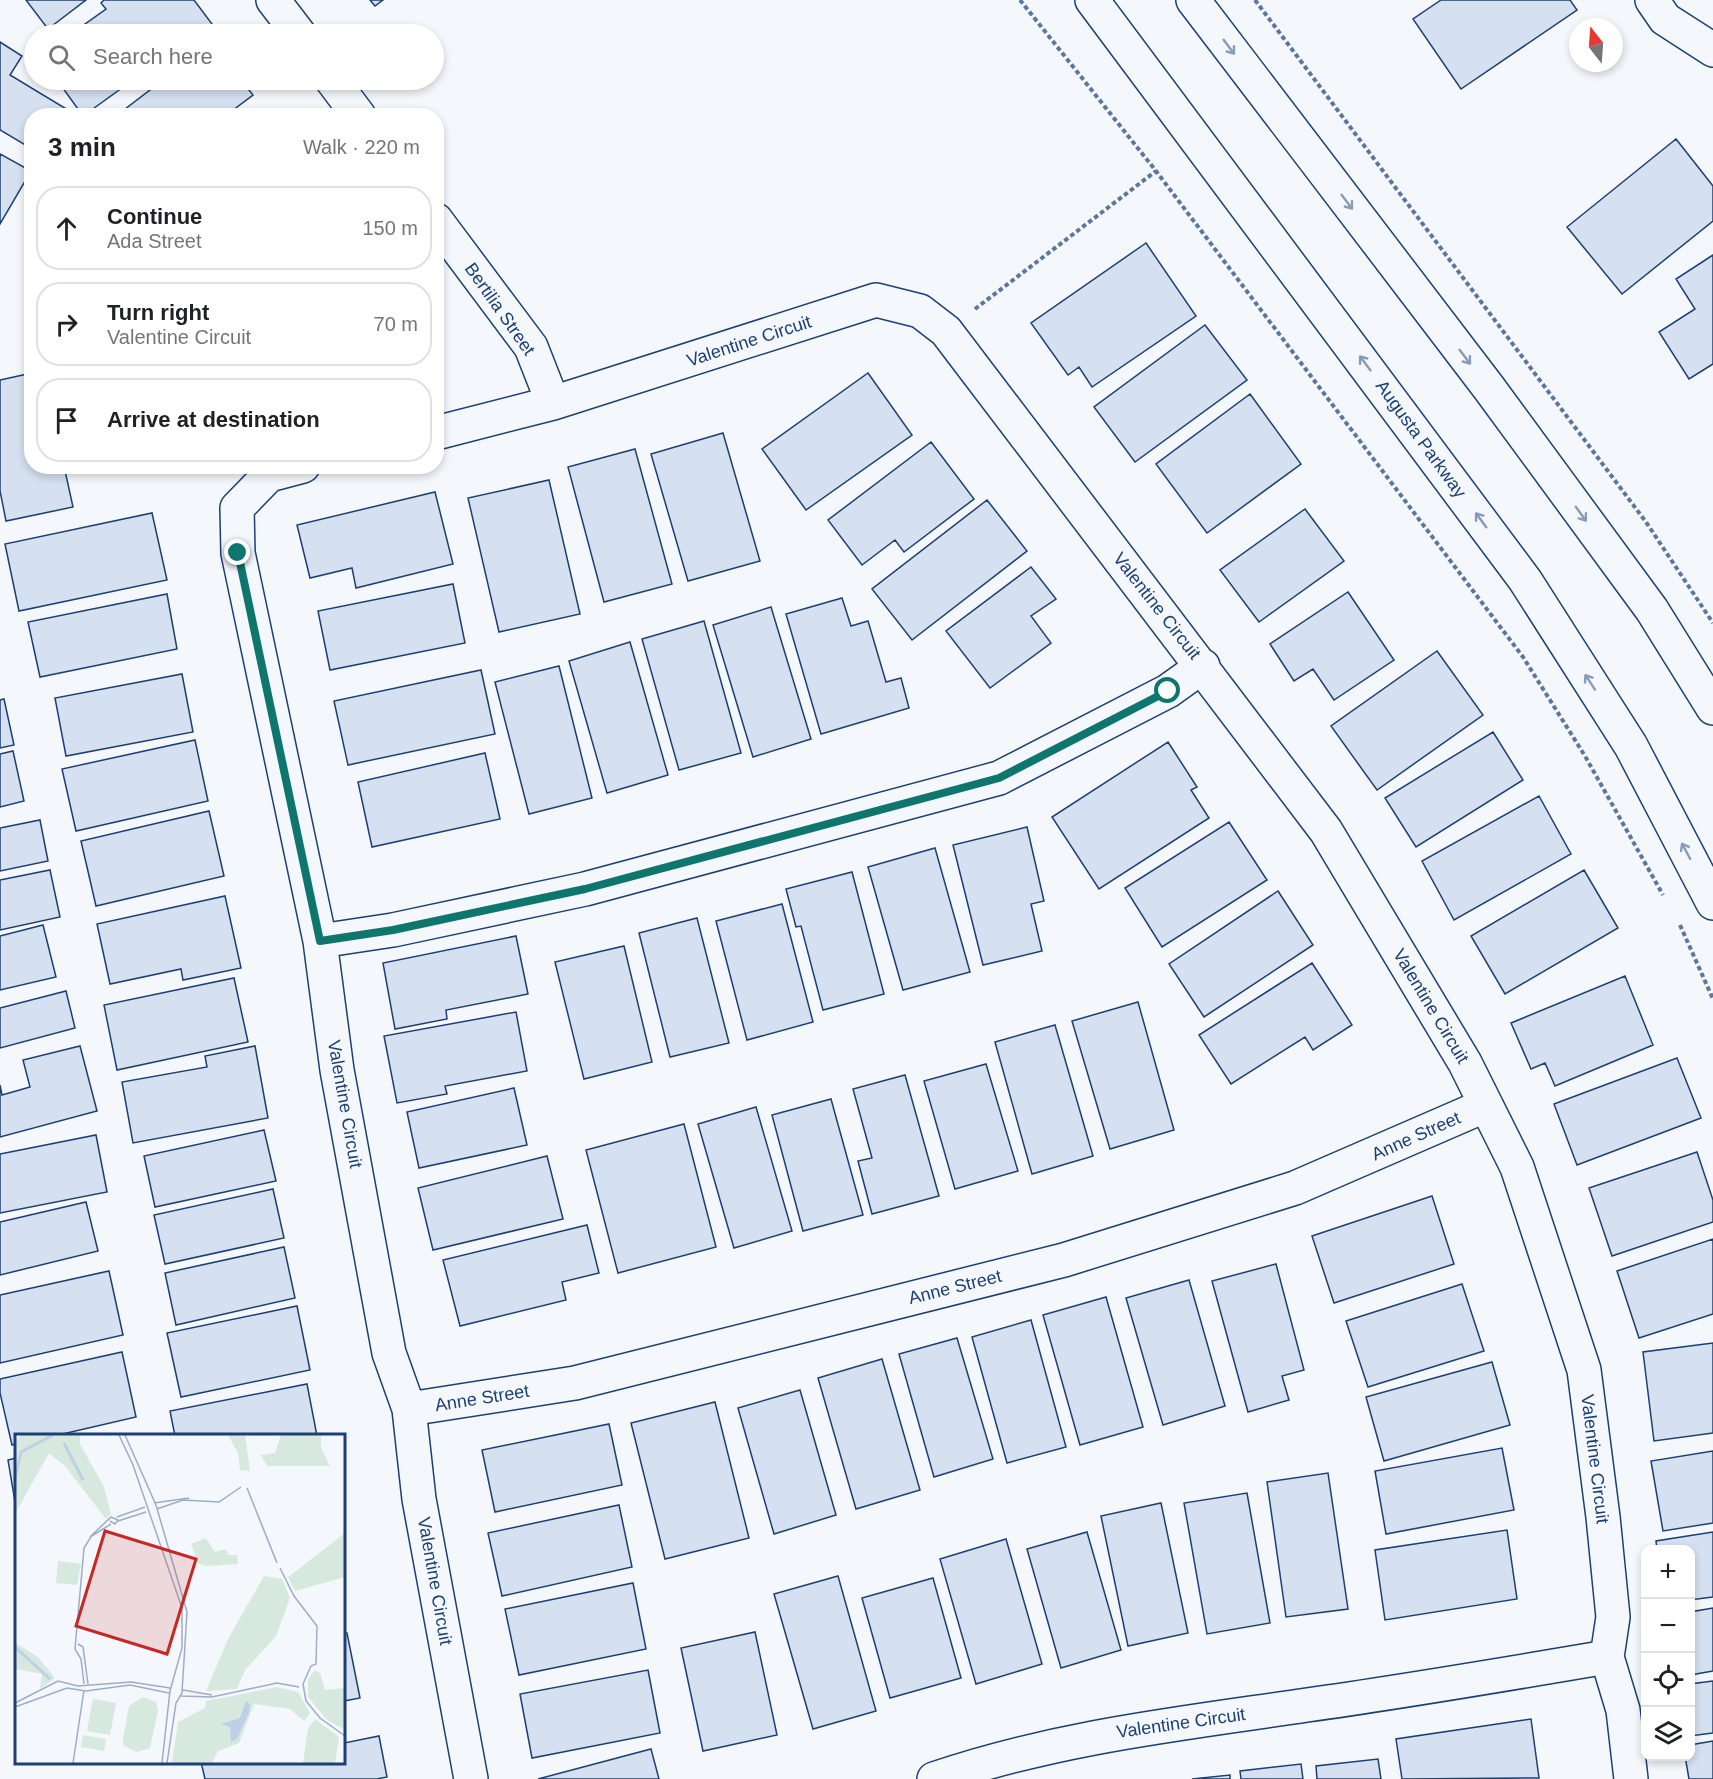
<!DOCTYPE html>
<html lang="en">
<head>
<meta charset="utf-8">
<style>
	body { margin:0; font-family:Arial,sans-serif; background:#f2f2f2; color:#202124 }
	.controls { position:absolute; right:18px; bottom:18px; display:grid; overflow:hidden; border-radius:12px; box-shadow:0 3px 9px #0003 }
	.controls button { width:54px; height:54px; display:grid; place-items:center; padding:0; border:0; border-bottom:2px solid #e0e0e0; background:#fff; color:#202124; font:30px sans-serif }
	.compass { position:absolute; left:1569px; top:18px; width:54px; height:54px; border-radius:50%; background:#fff; box-shadow:0 3px 9px #0003; rotate:343deg }
	.stop { position:absolute; width:18px; height:18px; margin:-14px; border:4px solid #0f766e; border-radius:50%; background:#fff }
	.stop.end { background:#0f766e; border-color:#fff; box-shadow:0 2px 6px #0008 }
	.list { margin:0; padding:0; list-style:none }
	h2 { display:flex; justify-content:space-between; align-items:center; height:78px; margin:0; padding:0 24px; font-size:26px }
	h2 small { font-size:20px; font-weight:400; color:#757577 }
	.list li { display:grid; grid-template-columns:39px 1fr auto; gap:18px; align-items:center; box-sizing:border-box; height:84px; margin:0 12px 12px; padding:0 12px; border:2px solid #e0e0e0; border-radius:24px }
	.list b { display:block; font-size:22px; white-space:nowrap }
	.list p { margin:0; font-size:20px; white-space:nowrap; color:#757577 }
	.list em { font-size:20px; font-style:normal; color:#757577 }
	.icon { flex:none; width:33px; height:33px; fill:none; stroke:currentColor; stroke-width:2; stroke-linecap:round; stroke-linejoin:round }
	.map { position:relative; flex:none; width:1713px; height:1779px; overflow:hidden }
	.search { position:absolute; background:#fff; box-shadow:0 3px 9px #0003; left:24px; top:24px; width:420px; height:66px; display:flex; align-items:center; gap:15px; box-sizing:border-box; padding:0 21px; border-radius:33px; color:#757577; font-size:22px }
	.panel { position:absolute; background:#fff; box-shadow:0 3px 9px #0003; left:24px; top:108px; width:420px; height:366px; border-radius:24px }
	.map>svg:first-child { display:block }
</style>
</head>
<body>
<div class="map">
<svg width="1713" height="1779" viewBox="0 0 1713 1779">
	<rect width="100%" height="100%" fill="#f4f7fb"/>
	<path fill="#d5e0f0" stroke="#1d3f73" stroke-width="1.5" d="M 26,0 L 86,0 L 48,29 Z
		M 104,0 L 194,0 L 212,24 L 197,34 L 71,34 L 106,9 L 101,3 Z
		M 370,0 L 383,0 L 375,6 Z
		M 1441,0 L 1570,0 L 1577,10 L 1461,89 L 1413,19 Z
		M 0,42 L 22,56 L 10,75 L 78,116 L 32,116 L 32,149 L 0,130 Z
		M 57,80 L 133,80 L 83,116 Z
		M 157,80 L 241,80 L 253,95 L 225,116 L 116,116 L 159,83 Z
		M 1676,139 L 1713,186 L 1713,221 L 1622,294 L 1567,227 Z
		M 0,154 L 31,171 L 0,224 Z
		M 1146,243 L 1196,316 L 1092,387 L 1079,367 L 1068,375 L 1031,323 Z
		M 1713,255 L 1713,364 L 1689,379 L 1659,332 L 1695,309 L 1676,279 Z
		M 1205,325 L 1247,380 L 1135,462 L 1094,407 Z
		M 32,373 L 32,466 L 64,466 L 73,507 L 6,521 L 0,491 L 0,380 Z
		M 868,373 L 912,435 L 806,510 L 762,449 Z
		M 1250,394 L 1301,464 L 1207,533 L 1156,464 Z
		M 723,433 L 760,561 L 688,581 L 651,454 Z
		M 931,442 L 974,499 L 904,552 L 895,540 L 862,565 L 828,520 Z
		M 635,449 L 672,584 L 604,602 L 568,467 Z
		M 549,480 L 580,614 L 499,632 L 468,498 Z
		M 435,492 L 453,564 L 356,588 L 352,568 L 310,578 L 297,525 Z
		M 987,500 L 1027,551 L 912,640 L 872,589 Z
		M 1305,509 L 1344,561 L 1259,622 L 1220,570 Z
		M 152,513 L 167,580 L 19,611 L 5,544 Z
		M 1031,567 L 1056,599 L 1031,616 L 1051,643 L 990,688 L 946,631 Z
		M 453,584 L 465,643 L 330,670 L 318,611 Z
		M 1348,592 L 1394,660 L 1334,700 L 1313,669 L 1294,681 L 1270,644 Z
		M 167,594 L 177,649 L 40,677 L 28,622 Z
		M 842,598 L 851,626 L 868,621 L 886,682 L 901,678 L 909,708 L 821,734 L 786,614 Z
		M 771,607 L 811,739 L 753,757 L 713,625 Z
		M 704,621 L 741,753 L 679,770 L 642,639 Z
		M 630,642 L 668,775 L 607,793 L 569,661 Z
		M 1437,651 L 1483,715 L 1377,790 L 1331,726 Z
		M 559,666 L 592,798 L 529,814 L 495,682 Z
		M 481,670 L 495,734 L 348,765 L 334,701 Z
		M 182,674 L 193,732 L 66,756 L 55,698 Z
		M 4,699 L 14,745 L 0,748 L 0,700 Z
		M 1493,732 L 1523,780 L 1416,847 L 1385,798 Z
		M 195,740 L 208,801 L 76,831 L 62,769 Z
		M 1168,742 L 1197,787 L 1191,790 L 1209,818 L 1099,889 L 1052,817 Z
		M 13,751 L 24,801 L 0,807 L 0,754 Z
		M 485,753 L 500,819 L 372,847 L 358,782 Z
		M 1539,796 L 1571,854 L 1454,920 L 1422,861 Z
		M 209,811 L 224,876 L 96,906 L 81,841 Z
		M 40,820 L 48,861 L 0,871 L 0,828 Z
		M 1229,822 L 1267,880 L 1162,947 L 1125,888 Z
		M 1027,827 L 1044,901 L 1031,904 L 1042,951 L 983,965 L 953,845 Z
		M 935,848 L 970,972 L 903,990 L 868,867 Z
		M 50,870 L 60,917 L 0,930 L 0,880 Z
		M 1584,870 L 1618,928 L 1505,994 L 1471,936 Z
		M 852,872 L 884,994 L 823,1010 L 801,926 L 796,927 L 786,889 Z
		M 1278,891 L 1313,945 L 1204,1017 L 1169,964 Z
		M 225,896 L 241,968 L 183,980 L 181,969 L 110,984 L 97,924 Z
		M 782,904 L 813,1022 L 747,1040 L 716,921 Z
		M 697,918 L 729,1043 L 670,1057 L 639,933 Z
		M 43,925 L 56,977 L 0,990 L 0,936 Z
		M 516,936 L 528,994 L 446,1010 L 447,1019 L 395,1029 L 383,963 Z
		M 624,946 L 652,1062 L 584,1079 L 555,962 Z
		M 1312,963 L 1352,1025 L 1313,1050 L 1305,1037 L 1231,1084 L 1199,1035 Z
		M 1625,976 L 1653,1045 L 1555,1086 L 1545,1063 L 1531,1069 L 1511,1023 Z
		M 234,978 L 248,1042 L 117,1070 L 104,1005 Z
		M 66,991 L 75,1028 L 0,1048 L 0,1008 Z
		M 1138,1002 L 1174,1130 L 1110,1149 L 1072,1021 Z
		M 516,1012 L 527,1071 L 445,1086 L 447,1094 L 397,1103 L 384,1036 Z
		M 1055,1025 L 1093,1156 L 1032,1174 L 995,1042 Z
		M 80,1046 L 97,1111 L 0,1137 L 0,1085 L 2,1095 L 30,1087 L 23,1060 Z
		M 255,1046 L 268,1118 L 133,1143 L 122,1082 L 207,1067 L 205,1056 Z
		M 1677,1058 L 1701,1118 L 1577,1165 L 1554,1104 Z
		M 986,1064 L 1018,1171 L 955,1189 L 924,1081 Z
		M 905,1075 L 939,1196 L 872,1214 L 858,1161 L 872,1158 L 853,1089 Z
		M 514,1088 L 527,1145 L 419,1168 L 407,1112 Z
		M 831,1099 L 863,1215 L 803,1231 L 772,1115 Z
		M 756,1107 L 792,1231 L 734,1248 L 698,1124 Z
		M 684,1124 L 716,1247 L 618,1273 L 586,1150 Z
		M 264,1130 L 276,1181 L 155,1207 L 144,1156 Z
		M 96,1135 L 107,1192 L 0,1213 L 0,1154 Z
		M 1697,1152 L 1713,1200 L 1713,1222 L 1612,1256 L 1589,1188 Z
		M 547,1156 L 563,1219 L 433,1250 L 418,1188 Z
		M 273,1189 L 284,1238 L 165,1264 L 154,1215 Z
		M 1432,1196 L 1454,1264 L 1334,1303 L 1312,1236 Z
		M 86,1202 L 98,1251 L 0,1275 L 0,1222 Z
		M 587,1225 L 599,1273 L 562,1282 L 566,1300 L 460,1326 L 443,1260 Z
		M 1713,1239 L 1713,1314 L 1639,1338 L 1617,1271 Z
		M 284,1247 L 295,1298 L 176,1325 L 165,1273 Z
		M 1276,1264 L 1304,1370 L 1282,1376 L 1289,1400 L 1248,1412 L 1212,1281 Z
		M 109,1271 L 123,1335 L 0,1363 L 0,1295 Z
		M 1189,1280 L 1225,1406 L 1163,1425 L 1126,1298 Z
		M 1462,1284 L 1484,1351 L 1368,1387 L 1346,1321 Z
		M 1106,1297 L 1143,1427 L 1080,1445 L 1043,1315 Z
		M 297,1306 L 310,1370 L 181,1397 L 167,1333 Z
		M 1031,1320 L 1066,1447 L 1007,1463 L 972,1337 Z
		M 957,1338 L 993,1459 L 934,1477 L 899,1354 Z
		M 1713,1343 L 1713,1433 L 1654,1441 L 1643,1352 Z
		M 122,1352 L 136,1417 L 54,1436 L 16,1436 L 16,1444 L 12,1445 L 0,1393 L 0,1379 Z
		M 882,1359 L 920,1490 L 856,1509 L 818,1378 Z
		M 1492,1362 L 1510,1425 L 1384,1461 L 1366,1397 Z
		M 307,1384 L 317,1436 L 175,1436 L 170,1411 Z
		M 800,1390 L 836,1515 L 774,1534 L 738,1408 Z
		M 715,1402 L 749,1538 L 665,1559 L 631,1423 Z
		M 609,1424 L 622,1485 L 495,1512 L 482,1450 Z
		M 1502,1448 L 1514,1510 L 1386,1534 L 1375,1471 Z
		M 1713,1451 L 1713,1523 L 1663,1531 L 1651,1461 Z
		M 16,1458 L 16,1508 L 8,1460 Z
		M 1328,1473 L 1348,1609 L 1286,1617 L 1267,1482 Z
		M 1247,1493 L 1270,1623 L 1207,1634 L 1184,1503 Z
		M 1161,1503 L 1188,1633 L 1128,1646 L 1101,1516 Z
		M 619,1505 L 632,1567 L 502,1596 L 488,1533 Z
		M 1507,1530 L 1517,1599 L 1385,1620 L 1375,1550 Z
		M 1087,1532 L 1121,1650 L 1061,1668 L 1027,1549 Z
		M 1713,1532 L 1713,1597 L 1690,1600 L 1690,1550 L 1657,1550 L 1656,1541 Z
		M 1006,1539 L 1042,1664 L 976,1684 L 940,1559 Z
		M 838,1576 L 876,1711 L 813,1729 L 774,1594 Z
		M 933,1578 L 961,1678 L 890,1698 L 862,1598 Z
		M 633,1583 L 646,1649 L 519,1675 L 505,1609 Z
		M 1713,1608 L 1713,1671 L 1690,1675 L 1690,1612 Z
		M 755,1632 L 777,1735 L 703,1751 L 681,1648 Z
		M 344,1633 L 347,1633 L 360,1698 L 344,1701 Z
		M 648,1670 L 660,1733 L 532,1758 L 520,1694 Z
		M 1713,1681 L 1713,1733 L 1690,1736 L 1690,1684 Z
		M 1531,1719 L 1539,1778 L 1402,1779 L 1396,1739 Z
		M 379,1736 L 387,1777 L 377,1779 L 205,1779 L 201,1762 L 344,1762 L 344,1743 Z
		M 1713,1741 L 1713,1779 L 1689,1779 L 1685,1756 L 1690,1756 L 1690,1745 Z
		M 651,1749 L 659,1779 L 538,1779 Z
		M 1378,1759 L 1381,1779 L 1317,1779 L 1316,1766 Z
		M 1301,1764 L 1303,1779 L 1241,1779 L 1240,1771 Z
		M 1230,1775 L 1230,1779 L 1192,1779 Z"/>
	<g fill="none" stroke-linecap="round" stroke-linejoin="round">
		<defs>
			<path id="minor" d="M 273,0 L 299,34
				M 1652,0 L 1665,19 L 1713,50
				M 332,80 L 359,116
				M 436,220 L 531,347 L 553,403
				M 436,433 L 553,403 L 876,300 L 920,311 L 946,331 L 1326,831 L 1465,1063 L 1517,1167 L 1584,1370 L 1603,1517 L 1613,1617 L 1607,1657 C 1507,1674 1407,1691 1307,1705 C 1178,1724 1058,1737 934,1779
				M 303,466 L 269,475 L 237,508 L 238,553 L 320,941 L 337,1070 L 389,1353 L 409,1409 L 419,1499 L 471,1779
				M 320,941 L 393,930 L 585,889 L 999,778 L 1168,691 L 1203,666
				M 409,1409 L 575,1383 L 1064,1260 L 1295,1188 L 1484,1106
				M 1607,1657 L 1623,1710 L 1631,1779"/>
			<path id="major" d="M 1092,0 L 1525,580 L 1631,746 L 1713,903
				M 1193,0 L 1489,388 L 1652,610 L 1713,708"/>
		</defs>
		<use href="#minor" stroke="#1d3f73" stroke-width="36"/>
		<use href="#major" stroke="#1d3f73" stroke-width="36"/>
		<path stroke="#5e769c" stroke-width="4" stroke-dasharray="4.5 3" stroke-linecap="butt" d="M 1020,0 L 1156,171 L 1523,657 L 1585,756 L 1663,895
			M 1255,0 L 1646,522 L 1713,623
			M 975,309 L 1156,171
			M 1680,925 L 1713,999"/>
		<use href="#minor" stroke="#f4f7fb" stroke-width="33"/>
		<use href="#major" stroke="#f4f7fb" stroke-width="33"/>
	</g>
	<defs><path id="oneway-shaft" d="M-6 0H5M1.5-3L5.5 0L1.5 3" fill="none" stroke-width="1.6" stroke-linecap="round" stroke-linejoin="round" transform="scale(1.5)"/></defs>
	<g stroke="#889bb7">
		<use href="#oneway-shaft" transform="translate(1229 47) rotate(53)"/>
		<use href="#oneway-shaft" transform="translate(1347 202) rotate(53)"/>
		<use href="#oneway-shaft" transform="translate(1465 357) rotate(53)"/>
		<use href="#oneway-shaft" transform="translate(1365 363) rotate(-127)"/>
		<use href="#oneway-shaft" transform="translate(1581 514) rotate(54)"/>
		<use href="#oneway-shaft" transform="translate(1481 520) rotate(-126)"/>
		<use href="#oneway-shaft" transform="translate(1590 682) rotate(-123)"/>
		<use href="#oneway-shaft" transform="translate(1686 851) rotate(-118)"/>
	</g>
	<g fill="none" stroke-linecap="round" stroke-linejoin="round">
		<path stroke="#0f766e" stroke-width="8" d="M 238,553 L 320,941 L 393,930 L 585,889 L 999,778 L 1168,691"/>
	</g>
	<g text-anchor="middle" dominant-baseline="central" stroke-width="4.5" stroke-linejoin="round" paint-order="stroke">
		<g font-size="18" fill="#1d3f73" stroke="#f4f7fb">
			<text transform="translate(500 309) rotate(55)">Bertilia Street</text>
			<text transform="translate(749 341) rotate(-18)">Valentine Circuit</text>
			<text transform="translate(1421 439) rotate(54)">Augusta Parkway</text>
			<text transform="translate(1157 606) rotate(52)">Valentine Circuit</text>
			<text transform="translate(1431 1006) rotate(59)">Valentine Circuit</text>
			<text transform="translate(345 1104) rotate(80)">Valentine Circuit</text>
			<text transform="translate(1416 1136) rotate(-24)">Anne Street</text>
			<text transform="translate(955 1287) rotate(-14)">Anne Street</text>
			<text transform="translate(482 1398) rotate(-9)">Anne Street</text>
			<text transform="translate(1595 1459) rotate(83)">Valentine Circuit</text>
			<text transform="translate(435 1581) rotate(80)">Valentine Circuit</text>
			<text transform="translate(1181 1723) rotate(-8)">Valentine Circuit</text>
		</g>
	</g>
	<g transform="translate(15 1434)">
		<rect width="330" height="330" fill="#f4f7fb"/>
		<path d="M 7,1 L 65,1 L 65,10 L 89,53 L 96,80 L 91,85 L 50,32 L 34,19 L 0,80 L 0,6 ZM 213,1 L 230,1 L 235,37 L 225,36 L 223,19 ZM 266,1 L 306,1 L 306,14 L 315,32 L 252,32 L 246,21 L 260,19 ZM 330,99 L 330,143 L 280,157 L 273,143 ZM 191,104 L 200,118 L 211,115 L 213,121 L 222,121 L 223,130 L 190,132 L 183,129 L 176,110 ZM 43,127 L 66,130 L 62,151 L 41,149 ZM 249,142 L 267,145 L 275,164 L 261,202 L 230,236 L 222,255 L 191,257 L 213,205 ZM 0,209 L 23,223 L 40,244 L 25,255 L 27,240 L 0,235 ZM 300,236 L 305,239 L 310,256 L 330,254 L 330,296 L 312,286 L 293,263 L 293,245 ZM 262,253 L 283,258 L 295,279 L 289,287 L 275,275 L 239,270 L 224,309 L 203,317 L 197,329 L 157,329 L 163,288 L 190,274 L 191,267 ZM 128,263 L 141,268 L 143,277 L 135,314 L 122,318 L 109,312 L 108,306 L 114,272 ZM 78,265 L 101,269 L 95,301 L 72,297 ZM 300,285 L 324,303 L 320,329 L 288,329 L 293,294 ZM 68,301 L 91,305 L 89,317 L 66,313 Z" fill="#d7e8df"/>
		<path d="M 231,267 L 235,270 L 234,279 L 222,305 L 216,308 L 215,293 L 206,290 L 225,284 Z" fill="#bed0e5"/>
		<path fill="none" stroke="#bed0e5" stroke-width="3" d="M 49,9 L 68,46M 0,45 L 6,18 L 38,1M 0,213 L 35,245"/>
		<path fill="none" stroke="#9eadc5" stroke-width="1.5" d="M 104,1 L 118,31 L 167,174 L 167,214 L 155,257 L 147,329M 110,1 L 141,71 L 172,178 L 167,259 L 161,269 L 152,329M 232,54 L 262,129M 139,69 L 174,64M 142,75 L 168,66 L 204,68 L 226,53M 102,83 L 130,73M 103,87 L 131,78M 75,103 L 96,90M 265,134 L 279,162 L 302,192 L 301,230 L 296,232M 63,210 L 68,213 L 73,250M 296,232 L 288,250 L 291,267 L 305,284 L 330,302M 69,250 L 66,225 L 60,215 L 69,114 L 77,101 L 96,83 L 103,86 L 100,90 L 95,87M 168,256 L 197,261M 166,262 L 197,263 L 262,249 L 284,253M 0,269 L 43,247 L 63,252 L 116,248 L 155,254M 0,273 L 52,254 L 71,257 L 115,251 L 154,259M 58,329 L 69,256"/>
		<path fill="#c62828" fill-opacity="0.15" stroke="#c62828" stroke-width="3" d="M 90,97 L 181,125 L 152,220 L 61,192 Z"/>
		<rect width="330" height="330" fill="none" stroke="#1d3f73" stroke-width="3"/>
	</g>
</svg>
<div class="controls">
<button>+</button>
<button>−</button>
<button><svg class="icon" aria-label="locate" viewBox="0 0 24 24"><circle cx="12" cy="12" r="6"/><path d="M12 2v4M12 18v4M2 12h4M18 12h4"/></svg></button>
<button><svg class="icon" aria-label="layers" viewBox="0 0 24 24"><path d="M12 4l9 5-9 5-9-5zM3 14l9 5 9-5"/></svg></button>
</div>
<svg class="compass" viewBox="-18 -18 36 36"><path d="M0-13l5 13h-10z" fill="#e53935"/><path d="M0 13l5-13h-10z" fill="#757577"/></svg>
<div class="stop" style="left:1168px;top:691px"></div>
<div class="stop end" style="left:238px;top:553px"></div>
<div class="search"><svg class="icon" aria-label="search" viewBox="0 0 24 24"><circle cx="10" cy="10" r="6"/><path d="M15 15l6 6"/></svg>Search here</div>
<section class="panel">
<h2>3 min<small>Walk · 220 m</small></h2>
<ul class="list">
<li><svg class="icon" aria-label="ahead" viewBox="0 0 24 24"><path d="M12 20V5M6 11l6-6 6 6"/></svg><div><b>Continue</b><p>Ada Street</p></div><em>150 m</em></li>
<li><svg class="icon" aria-label="right" viewBox="0 0 24 24"><path d="M7 20v-9h11M14 6l5 5-5 5"/></svg><div><b>Turn right</b><p>Valentine Circuit</p></div><em>70 m</em></li>
<li><svg class="icon" aria-label="arrive" viewBox="0 0 24 24"><path d="M6 21V4h12l-3 4 3 4H6"/></svg><div><b>Arrive at destination</b></div></li>
</ul>
</section>
</div>
</body>
</html>
